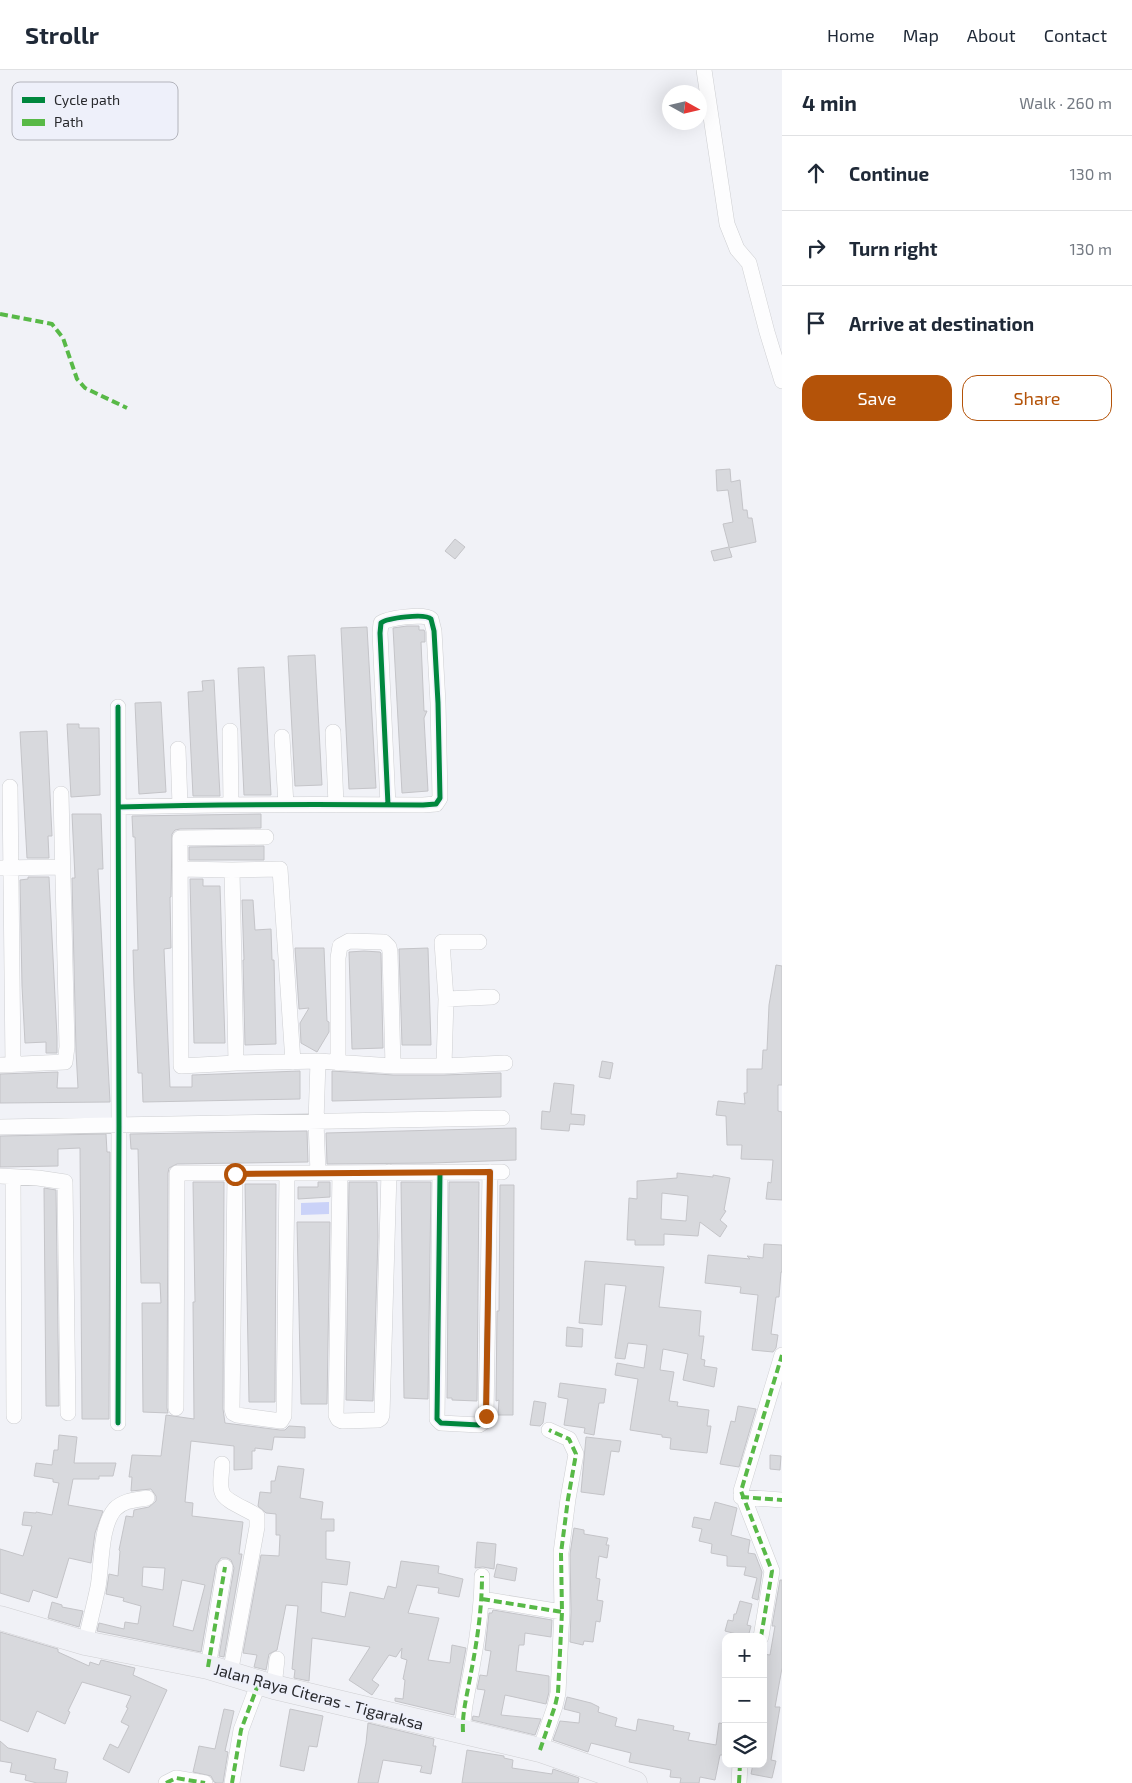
<!DOCTYPE html>
<html lang="en">
<head>
<meta charset="utf-8">
<style>
	body { margin:0; font-family:"Exo 2",sans-serif; background:#f2f2f3; color:#1f2937 }
	.controls { position:absolute; right:15px; bottom:15px; display:grid; overflow:hidden; border-radius:10px; box-shadow:0 5px 20px #0002 }
	.controls button { width:45px; height:45px; display:grid; place-items:center; padding:0; border:0; border-bottom:1px solid #e0e1e3; background:#fff; color:#1f2937; font:25px sans-serif }
	.compass { position:absolute; left:662px; top:15px; width:45px; height:45px; border-radius:50%; background:#fff; box-shadow:0 5px 20px #0002; rotate:98deg }
	.stop { position:absolute; width:15px; height:15px; margin:-11px; border:4px solid #b45309; border-radius:50%; background:#fff }
	.stop.end { background:#b45309; border-color:#fff; box-shadow:0 1px 5px #0008 }
	.list { margin:0; padding:0; list-style:none }
	h2 { display:flex; justify-content:space-between; align-items:center; height:65px; margin:0; padding:0 20px; font-size:21px }
	h2 small { font-size:16px; font-weight:400; color:#747a83 }
	.list li { display:grid; grid-template-columns:32px 1fr auto; gap:15px; align-items:center; box-sizing:border-box; height:75px; padding:0 20px; border-top:1px solid #e0e1e3 }
	.list b { display:block; font-size:19px; white-space:nowrap }
	.list em { font-size:16px; font-style:normal; color:#747a83 }
	.actions { display:flex; gap:10px; padding:15px 20px }
	.actions a { flex:1; padding:11px 0; border:1px solid #b45309; border-radius:15px; text-align:center; font-size:18px; color:#b45309 }
	.actions .main { background:#b45309; color:#fff }
	.icon { flex:none; width:28px; height:28px; fill:none; stroke:currentColor; stroke-width:2; stroke-linecap:round; stroke-linejoin:round }
	.map { position:relative; flex:none; width:782px; height:1713px; overflow:hidden }
	header { display:flex; align-items:center; gap:30px; box-sizing:border-box; height:70px; padding:0 25px; background:#fff; border-bottom:1px solid #e0e1e3 }
	header strong { font-size:24px }
	nav { display:flex; gap:28px; margin-inline-start:auto; font-size:18px }
	main { display:flex }
	aside { flex:1; background:#fff }
	.map>svg:first-child { display:block }
</style>
</head>
<body>
<header>
<strong>Strollr</strong>
<nav><a>Home</a><a>Map</a><a>About</a><a>Contact</a></nav>
</header>
<main>
<div class="map">
<svg width="782" height="1713" viewBox="0 0 782 1713">
	<rect width="100%" height="100%" fill="#f1f2f7"/>
	<path fill="#cad2f8" d="M 329,1132 L 329,1144 L 301,1145 L 301,1133 Z"/>
	<path fill="#d8d9dd" stroke="#c4c4c8" fill-rule="evenodd" d="M 730,399 L 731,412 L 740,410 L 743,440 L 747,440 L 748,448 L 752,448 L 756,472 L 729,478 L 732,487 L 714,491 L 711,481 L 729,477 L 723,454 L 733,452 L 728,420 L 717,421 L 716,400 Z
		M 455,469 L 465,477 L 455,489 L 445,481 Z
		M 407,556 L 419,556 L 419,560 L 424,560 L 425,562 L 425,572 L 421,572 L 424,641 L 427,641 L 424,648 L 428,721 L 402,723 L 393,558 Z
		M 367,557 L 376,718 L 349,719 L 341,558 Z
		M 315,585 L 322,715 L 295,716 L 288,586 Z
		M 264,597 L 271,725 L 244,725 L 238,598 Z
		M 214,610 L 220,726 L 193,726 L 188,622 L 203,621 L 202,611 Z
		M 161,632 L 166,722 L 139,724 L 135,633 Z
		M 67,654 L 79,654 L 79,658 L 99,658 L 100,725 L 71,727 Z
		M 47,661 L 52,766 L 48,766 L 49,788 L 27,788 L 20,662 Z
		M 72,744 L 101,744 L 103,799 L 98,799 L 110,1032 L 0,1033 L 0,1004 L 58,1002 L 57,1018 L 78,1018 L 76,981 L 72,808 L 75,808 Z
		M 261,744 L 261,758 L 180,759 L 175,760 L 172,764 L 171,827 L 170,827 L 171,878 L 164,879 L 170,1017 L 192,1017 L 192,1005 L 300,1001 L 300,1029 L 143,1032 L 142,1003 L 138,1003 L 134,916 L 133,880 L 138,880 L 135,767 L 133,767 L 132,746 Z
		M 264,776 L 264,790 L 189,790 L 189,777 Z
		M 28,807 L 49,807 L 57,967 L 57,983 L 46,983 L 46,972 L 25,973 L 22,916 L 20,810 L 28,809 Z
		M 190,809 L 203,809 L 203,816 L 220,816 L 225,973 L 194,973 Z
		M 242,830 L 253,830 L 255,860 L 271,859 L 272,890 L 274,890 L 276,974 L 245,975 L 243,890 L 244,890 Z
		M 295,878 L 324,878 L 327,951 L 329,952 L 329,962 L 317,982 L 301,973 L 300,953 L 309,938 L 299,939 Z
		M 428,878 L 431,975 L 402,975 L 399,879 Z
		M 364,881 L 380,882 L 381,883 L 383,978 L 352,979 L 349,882 Z
		M 776,895 L 782,896 L 782,1015 L 778,1015 L 778,1041 L 782,1042 L 782,1130 L 766,1129 L 768,1112 L 771,1113 L 773,1090 L 741,1089 L 742,1075 L 727,1075 L 726,1046 L 716,1045 L 718,1031 L 745,1034 L 744,1023 L 747,1023 L 747,999 L 762,999 L 763,980 L 767,980 L 769,935 Z
		M 602,991 L 613,993 L 610,1009 L 599,1007 Z
		M 332,1001 L 393,1005 L 444,1005 L 501,1003 L 501,1027 L 332,1031 Z
		M 554,1013 L 574,1015 L 571,1044 L 585,1045 L 584,1055 L 570,1054 L 569,1061 L 541,1059 L 542,1041 L 550,1042 Z
		M 516,1058 L 516,1090 L 432,1093 L 327,1094 L 326,1063 Z
		M 307,1061 L 308,1092 L 177,1094 L 169,1098 L 168,1103 L 167,1338 L 168,1343 L 143,1342 L 142,1233 L 161,1233 L 160,1213 L 141,1213 L 138,1079 L 131,1079 L 130,1064 Z
		M 106,1064 L 107,1082 L 110,1082 L 109,1349 L 82,1349 L 80,1078 L 58,1079 L 58,1096 L 0,1097 L 0,1066 Z
		M 677,1103 L 713,1107 L 713,1105 L 730,1108 L 724,1140 L 726,1141 L 720,1150 L 727,1156 L 720,1167 L 700,1152 L 698,1166 L 664,1164 L 664,1175 L 635,1175 L 635,1170 L 627,1170 L 629,1128 L 637,1129 L 637,1111 L 677,1108 ZM 662,1123 L 688,1126 L 686,1151 L 661,1149 Z
		M 193,1112 L 224,1112 L 223,1339 L 225,1353 L 280,1360 L 285,1360 L 289,1356 L 305,1357 L 305,1368 L 274,1367 L 272,1380 L 255,1378 L 255,1381 L 252,1381 L 252,1399 L 234,1400 L 234,1376 L 191,1371 L 185,1432 L 193,1433 L 192,1446 L 243,1452 L 239,1484 L 242,1484 L 224,1587 L 219,1586 L 234,1498 L 231,1490 L 227,1488 L 221,1488 L 216,1495 L 201,1582 L 97,1561 L 99,1553 L 124,1559 L 125,1552 L 138,1554 L 141,1536 L 123,1531 L 124,1528 L 106,1524 L 109,1504 L 118,1506 L 120,1481 L 119,1480 L 126,1446 L 133,1447 L 134,1440 L 149,1437 L 156,1431 L 156,1426 L 151,1419 L 131,1421 L 132,1407 L 129,1407 L 132,1385 L 161,1386 L 166,1345 L 194,1349 L 193,1232 L 195,1232 ZM 143,1497 L 165,1498 L 163,1520 L 142,1516 ZM 182,1510 L 205,1515 L 193,1561 L 173,1556 Z
		M 318,1112 L 330,1112 L 330,1127 L 298,1129 L 298,1117 L 318,1117 Z
		M 349,1112 L 377,1112 L 378,1167 L 373,1331 L 346,1330 Z
		M 401,1112 L 431,1112 L 428,1329 L 404,1328 Z
		M 449,1112 L 479,1112 L 477,1331 L 452,1330 L 452,1328 L 447,1328 Z
		M 245,1114 L 276,1114 L 275,1332 L 249,1332 Z
		M 500,1115 L 514,1115 L 513,1345 L 498,1345 L 499,1330 L 496,1331 L 497,1241 L 499,1241 Z
		M 44,1118 L 56,1120 L 59,1336 L 46,1336 Z
		M 297,1152 L 330,1152 L 327,1334 L 301,1334 Z
		M 764,1174 L 782,1175 L 782,1202 L 781,1202 L 779,1227 L 776,1227 L 771,1264 L 778,1265 L 776,1278 L 773,1282 L 752,1280 L 758,1225 L 740,1223 L 741,1217 L 705,1213 L 708,1185 L 750,1189 L 747,1186 L 763,1188 Z
		M 585,1191 L 664,1197 L 659,1237 L 701,1241 L 699,1266 L 704,1266 L 701,1289 L 705,1290 L 704,1296 L 717,1298 L 714,1317 L 683,1310 L 688,1284 L 663,1279 L 660,1300 L 674,1302 L 669,1331 L 678,1332 L 677,1336 L 709,1340 L 707,1356 L 711,1356 L 707,1383 L 670,1379 L 671,1368 L 662,1367 L 662,1365 L 630,1360 L 638,1309 L 615,1305 L 617,1293 L 644,1298 L 647,1275 L 628,1273 L 625,1289 L 615,1288 L 626,1216 L 605,1214 L 602,1255 L 579,1253 Z
		M 567,1257 L 583,1259 L 582,1277 L 566,1276 Z
		M 560,1313 L 606,1319 L 604,1333 L 599,1333 L 594,1365 L 584,1363 L 585,1358 L 564,1355 L 568,1329 L 558,1327 Z
		M 534,1331 L 546,1333 L 543,1353 L 540,1356 L 530,1355 Z
		M 738,1336 L 756,1339 L 739,1397 L 720,1394 L 731,1351 L 735,1352 Z
		M 59,1365 L 77,1367 L 74,1393 L 116,1393 L 113,1406 L 99,1406 L 99,1409 L 73,1409 L 68,1435 L 103,1441 L 95,1463 L 91,1493 L 69,1488 L 57,1528 L 33,1520 L 29,1532 L 0,1523 L 0,1479 L 23,1486 L 32,1456 L 22,1455 L 24,1442 L 36,1443 L 36,1442 L 52,1445 L 59,1413 L 53,1412 L 53,1409 L 34,1406 L 36,1393 L 52,1395 L 54,1380 L 58,1380 Z
		M 586,1367 L 621,1371 L 619,1382 L 611,1381 L 604,1425 L 581,1422 Z
		M 770,1385 L 781,1386 L 780,1400 L 770,1399 Z
		M 278,1396 L 304,1399 L 300,1428 L 323,1432 L 321,1449 L 334,1449 L 334,1461 L 326,1461 L 326,1489 L 350,1492 L 347,1515 L 322,1512 L 321,1542 L 345,1547 L 350,1522 L 384,1529 L 388,1516 L 396,1518 L 401,1491 L 439,1496 L 438,1503 L 463,1509 L 459,1527 L 438,1523 L 439,1518 L 417,1515 L 408,1543 L 439,1548 L 428,1590 L 450,1593 L 452,1575 L 466,1578 L 454,1645 L 395,1631 L 395,1628 L 403,1629 L 405,1610 L 403,1609 L 407,1590 L 401,1588 L 402,1578 L 396,1587 L 389,1585 L 372,1610 L 379,1615 L 372,1625 L 349,1610 L 370,1577 L 312,1568 L 309,1611 L 294,1608 L 295,1600 L 292,1599 L 298,1536 L 286,1535 L 277,1580 L 269,1584 L 266,1600 L 254,1597 L 257,1585 L 243,1583 L 261,1485 L 279,1486 L 280,1465 L 276,1465 L 276,1444 L 266,1443 L 258,1436 L 260,1422 L 271,1423 L 271,1411 L 275,1411 Z
		M 715,1432 L 737,1438 L 731,1465 L 750,1470 L 748,1483 L 755,1484 L 762,1502 L 758,1530 L 752,1528 L 757,1508 L 744,1505 L 746,1497 L 727,1496 L 727,1486 L 711,1483 L 712,1474 L 699,1471 L 702,1459 L 692,1457 L 694,1447 L 710,1450 Z
		M 574,1458 L 584,1460 L 584,1464 L 608,1468 L 606,1475 L 609,1475 L 607,1488 L 599,1486 L 596,1508 L 600,1509 L 597,1530 L 603,1531 L 600,1552 L 596,1551 L 593,1572 L 584,1571 L 583,1575 L 570,1572 L 571,1542 L 570,1484 Z
		M 477,1472 L 496,1474 L 494,1499 L 483,1497 L 475,1498 Z
		M 497,1494 L 517,1498 L 515,1511 L 494,1507 Z
		M 780,1510 L 782,1510 L 782,1598 L 775,1637 L 780,1637 L 771,1690 L 776,1691 L 772,1708 L 751,1704 L 753,1694 L 763,1694 L 763,1584 L 770,1585 L 775,1556 L 772,1556 Z
		M 740,1531 L 752,1534 L 747,1555 L 751,1556 L 748,1567 L 725,1561 L 728,1550 L 733,1551 L 734,1544 L 736,1544 Z
		M 52,1532 L 62,1535 L 62,1537 L 83,1541 L 79,1557 L 48,1548 Z
		M 493,1540 L 552,1550 L 551,1567 L 525,1563 L 524,1575 L 519,1575 L 516,1601 L 549,1606 L 549,1622 L 546,1634 L 505,1625 L 501,1645 L 541,1649 L 535,1665 L 472,1650 L 473,1646 L 479,1647 L 485,1620 L 477,1619 L 480,1605 L 487,1606 L 491,1581 L 485,1580 L 489,1543 L 492,1543 Z
		M 0,1562 L 58,1579 L 58,1582 L 89,1596 L 90,1592 L 99,1595 L 101,1590 L 135,1598 L 133,1605 L 167,1620 L 129,1703 L 103,1689 L 110,1674 L 118,1678 L 129,1656 L 121,1652 L 128,1638 L 126,1637 L 131,1626 L 82,1612 L 68,1641 L 70,1642 L 65,1654 L 37,1641 L 28,1662 L 0,1650 Z
		M 567,1627 L 591,1633 L 599,1637 L 598,1642 L 617,1648 L 615,1656 L 636,1661 L 638,1649 L 674,1656 L 673,1660 L 690,1663 L 688,1670 L 716,1675 L 719,1653 L 726,1654 L 726,1685 L 720,1685 L 715,1710 L 700,1707 L 699,1713 L 680,1713 L 681,1708 L 670,1707 L 671,1700 L 629,1692 L 631,1683 L 591,1673 L 588,1682 L 553,1670 L 560,1651 L 579,1653 L 580,1643 L 564,1639 Z
		M 224,1639 L 234,1641 L 225,1681 L 228,1682 L 223,1713 L 217,1713 L 214,1712 L 211,1706 L 193,1702 L 199,1676 L 215,1679 Z
		M 290,1639 L 323,1646 L 317,1677 L 309,1676 L 304,1701 L 280,1696 Z
		M 368,1653 L 434,1669 L 433,1676 L 436,1676 L 431,1704 L 420,1702 L 422,1696 L 383,1690 L 378,1713 L 358,1713 L 366,1673 Z
		M 0,1671 L 8,1678 L 56,1689 L 54,1699 L 68,1702 L 66,1713 L 37,1713 L 25,1710 L 26,1705 L 10,1702 L 12,1693 L 0,1691 Z
		M 467,1680 L 504,1686 L 504,1688 L 513,1690 L 512,1698 L 552,1704 L 553,1699 L 579,1708 L 578,1713 L 462,1713 Z"/>
	<g fill="none" stroke-linecap="round" stroke-linejoin="round">
		<defs>
			<path id="street" d="M 704,0 L 727,154 L 737,179 L 749,193 L 767,262 L 782,311
				M 230,661 L 231,733
				M 333,662 L 336,735
				M 282,667 L 286,735
				M 178,679 L 180,735
				M 10,717 L 13,995
				M 119,737 C 220,734 321,734 423,735 L 436,734 L 440,728 L 438,633 L 434,561 L 431,549 C 425,543 387,548 381,553 L 380,563 L 388,735
				M 266,767 L 180,768 L 181,996 L 236,993 L 318,991 L 393,996 L 444,996 L 505,993
				M 0,798 L 62,797
				M 180,799 L 232,800 L 280,799 L 293,992
				M 232,800 L 236,993
				M 446,929 L 492,927
				M 318,991 L 316,1052 L 318,1103 L 502,1102
				M 338,993 L 338,888 L 340,876 L 349,871 L 384,872 L 389,877 L 390,882 L 393,996
				M 0,995 L 65,992 L 67,977 L 61,724
				M 444,996 L 446,929 L 442,872 L 479,872
				M 0,1057 L 502,1048
				M 340,1103 L 336,1345 L 338,1349 L 342,1351 L 378,1350 L 381,1348 L 382,1345 L 389,1102
				M 440,1103 L 437,1349 L 441,1353 L 479,1355 L 485,1351 L 486,1346 L 490,1102
				M 235,1104 L 232,1339 L 233,1343 L 237,1345 L 281,1351 L 284,1346 L 287,1104
				M 0,1106 L 38,1108 L 65,1112 L 68,1343
				M 13,1107 L 14,1346
				M 176,1338 L 177,1103 L 318,1103
				M 118,1353 L 119,1056 L 118,637
				M 222,1394 C 222,1403 219,1414 222,1422 C 225,1432 248,1439 257,1446 L 257,1457 L 230,1604
				M 741,1427 L 782,1430
				M 482,1529 L 562,1542
				M 761,1567 L 772,1501 L 741,1421 L 782,1285
				M 85,1573 C 89,1555 94,1536 98,1517 C 102,1495 100,1456 115,1439 C 124,1430 136,1430 147,1428
				M 208,1597 L 225,1497
				M 274,1617 L 277,1589
				M 463,1662 C 462,1645 466,1630 469,1613 C 476,1578 482,1542 482,1506
				M 540,1680 L 555,1636 L 558,1623 L 562,1542 L 561,1483 L 568,1429 L 576,1384 L 569,1369 L 549,1360
				M 166,1713 L 176,1708 L 205,1713
				M 232,1713 L 241,1660 L 259,1612
				M 739,1713 L 740,1694"/>
			<path id="primary" d="M 0,1548 L 85,1573 L 208,1597 L 274,1617 L 540,1680 L 635,1713"/>
		</defs>
		<use href="#street" stroke="#cecfd2" stroke-width="16"/>
		<use href="#primary" stroke="#cfcfd2" stroke-width="25"/>
		<use href="#street" stroke="#fdfdfe" stroke-width="15"/>
		<use href="#primary" stroke="#f0f1f6" stroke-width="24"/>
		<path stroke="#58b947" stroke-width="4" stroke-dasharray="8 4" stroke-linecap="butt" d="M 0,244 L 52,254 L 63,268 L 77,309 L 85,318 L 127,338
			M 741,1427 L 782,1430
			M 482,1529 L 562,1542
			M 761,1567 L 772,1501 L 741,1421 L 782,1285
			M 208,1597 L 225,1497
			M 463,1662 C 462,1645 466,1630 469,1613 C 476,1578 482,1542 482,1506
			M 540,1680 L 555,1636 L 558,1623 L 562,1542 L 561,1483 L 568,1429 L 576,1384 L 569,1369 L 549,1360
			M 166,1713 L 176,1708 L 205,1713
			M 232,1713 L 241,1660 L 259,1612
			M 739,1713 L 740,1694"/>
		<defs>
			<path id="cycleway" d="M 119,737 C 220,734 321,734 423,735 L 436,734 L 440,728 L 438,633 L 434,561 L 431,549 C 425,543 387,548 381,553 L 380,563 L 388,735
				M 440,1103 L 437,1349 L 441,1353 L 479,1355 L 485,1351 L 486,1346 L 490,1102
				M 118,1353 L 119,1056 L 118,637"/>
		</defs>
		<use href="#cycleway" stroke="#eef0fa" stroke-width="8"/>
		<use href="#cycleway" stroke="#00873e" stroke-width="5"/>
	</g>
	<g fill="none" stroke-linecap="round" stroke-linejoin="round">
		<path stroke="#b45309" stroke-width="6" d="M 235,1104 L 490,1102 L 486,1346"/>
	</g>
	<g text-anchor="middle" dominant-baseline="central" stroke-width="4.5" stroke-linejoin="round" paint-order="stroke">
		<g font-size="16" fill="#28292d" stroke="#eef0fa">
			<text transform="translate(319 1626) rotate(15)">Jalan Raya Citeras - Tigaraksa</text>
		</g>
	</g>
	<rect x="12" y="12" width="166" height="58" rx="8" fill="#eef0fa" stroke="#b3b4bc" stroke-width="1"/>
	<rect x="22" y="27" width="23" height="6" fill="#00873e"/>
	<rect x="22" y="49" width="23" height="7" fill="#58b947"/>
	<g font-size="14" fill="#28292d">
		<text x="54" y="35">Cycle path</text>
		<text x="54" y="57">Path</text>
	</g>
</svg>
<div class="controls">
<button>+</button>
<button>−</button>
<button><svg class="icon" aria-label="layers" viewBox="0 0 24 24"><path d="M12 4l9 5-9 5-9-5zM3 14l9 5 9-5"/></svg></button>
</div>
<svg class="compass" viewBox="-18 -18 36 36"><path d="M0-13l5 13h-10z" fill="#e53935"/><path d="M0 13l5-13h-10z" fill="#747a83"/></svg>
<div class="stop" style="left:235px;top:1104px"></div>
<div class="stop end" style="left:486px;top:1346px"></div>
</div>
<aside>
<h2>4 min<small>Walk · 260 m</small></h2>
<ul class="list">
<li><svg class="icon" aria-label="ahead" viewBox="0 0 24 24"><path d="M12 20V5M6 11l6-6 6 6"/></svg><div><b>Continue</b></div><em>130 m</em></li>
<li><svg class="icon" aria-label="right" viewBox="0 0 24 24"><path d="M7 20v-9h11M14 6l5 5-5 5"/></svg><div><b>Turn right</b></div><em>130 m</em></li>
<li><svg class="icon" aria-label="arrive" viewBox="0 0 24 24"><path d="M6 21V4h12l-3 4 3 4H6"/></svg><div><b>Arrive at destination</b></div></li>
</ul>
<div class="actions"><a class="main">Save</a><a>Share</a></div>
</aside>
</main>
</body>
</html>
